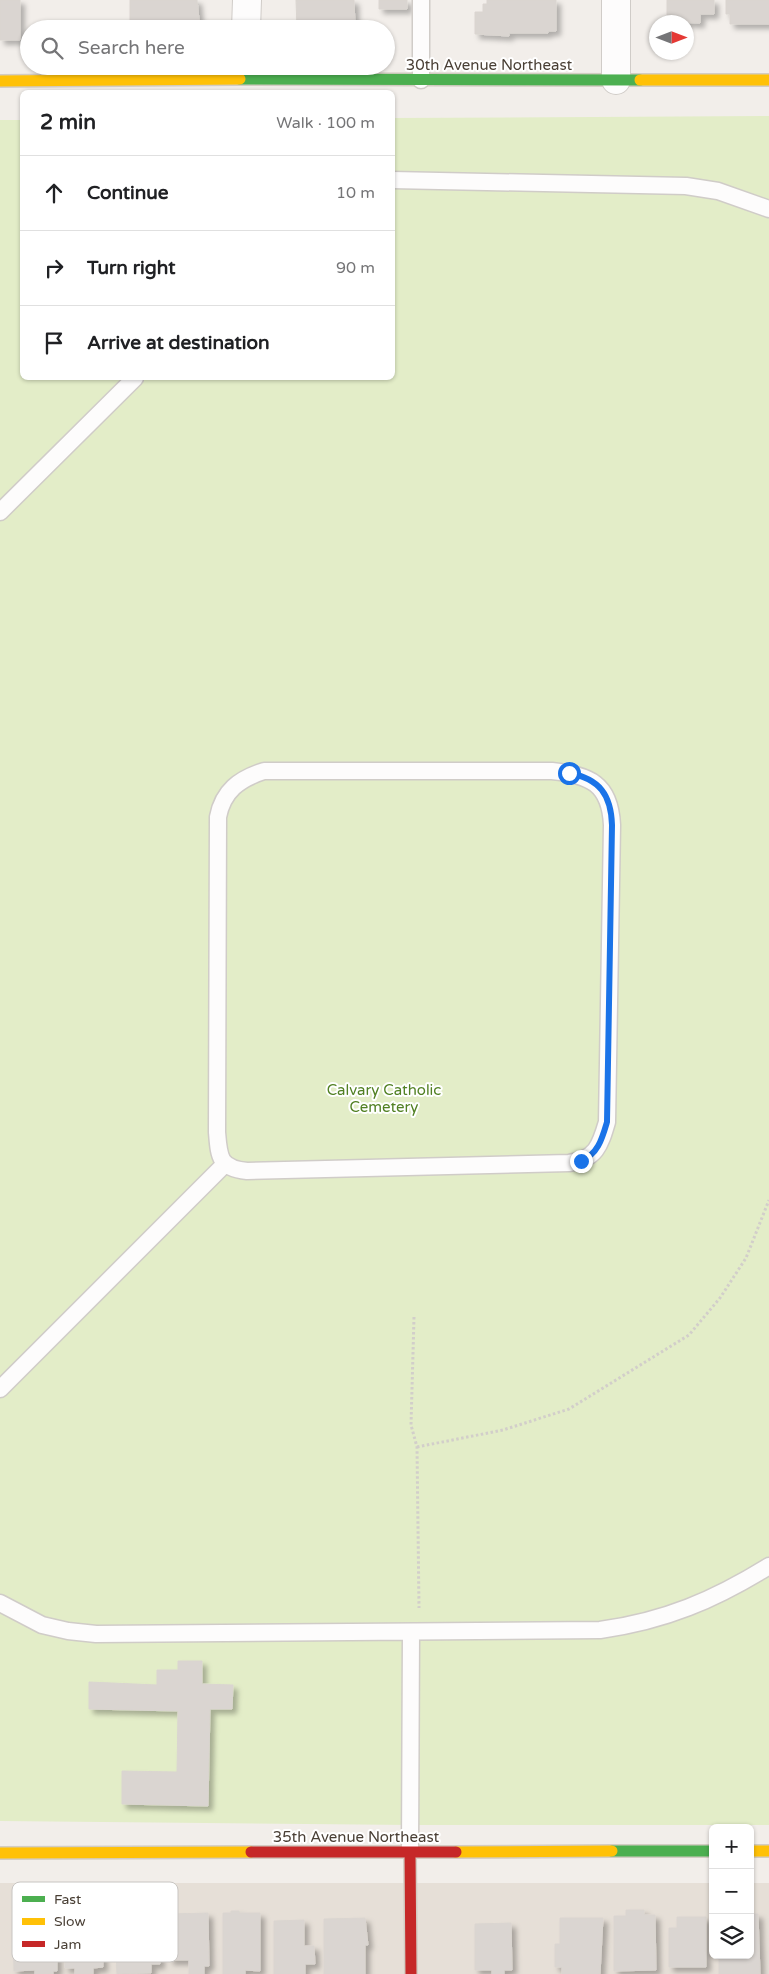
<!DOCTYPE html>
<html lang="en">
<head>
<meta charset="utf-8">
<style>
	body { margin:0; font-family:"Varela Round",sans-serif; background:#f6f6f6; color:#202124 }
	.controls { position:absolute; right:15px; bottom:15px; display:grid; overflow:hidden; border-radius:8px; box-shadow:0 1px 4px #0004 }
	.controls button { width:45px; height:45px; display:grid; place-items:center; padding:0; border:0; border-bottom:1px solid #e0e0e0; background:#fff; color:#202124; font:25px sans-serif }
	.compass { position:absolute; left:649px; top:15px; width:45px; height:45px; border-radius:50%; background:#fff; box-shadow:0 1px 4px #0004; rotate:90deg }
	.stop { position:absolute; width:15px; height:15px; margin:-11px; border:4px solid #1a73e8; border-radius:50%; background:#fff }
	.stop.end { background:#1a73e8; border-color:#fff; box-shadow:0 1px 5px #0008 }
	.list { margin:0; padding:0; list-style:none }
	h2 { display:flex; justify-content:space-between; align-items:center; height:65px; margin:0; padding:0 20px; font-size:21px }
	h2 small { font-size:16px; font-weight:400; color:#757577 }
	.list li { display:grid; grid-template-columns:32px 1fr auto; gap:15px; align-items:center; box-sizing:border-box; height:75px; padding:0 20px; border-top:1px solid #e0e0e0 }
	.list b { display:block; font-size:19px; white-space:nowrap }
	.list em { font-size:16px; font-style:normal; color:#757577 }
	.icon { flex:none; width:28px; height:28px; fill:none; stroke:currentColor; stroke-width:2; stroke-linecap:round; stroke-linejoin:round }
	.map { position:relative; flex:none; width:769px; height:1974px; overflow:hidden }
	.search { position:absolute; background:#fff; box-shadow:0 1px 4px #0004; left:20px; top:20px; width:375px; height:55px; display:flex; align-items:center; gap:12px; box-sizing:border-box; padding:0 18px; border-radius:28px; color:#757577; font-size:19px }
	.panel { position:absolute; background:#fff; box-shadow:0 1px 4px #0004; left:20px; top:90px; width:375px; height:290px; border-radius:8px }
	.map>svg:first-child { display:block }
</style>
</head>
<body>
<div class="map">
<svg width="769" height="1974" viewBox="0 0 769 1974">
	<defs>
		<filter id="shadow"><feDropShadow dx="4.5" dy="4.5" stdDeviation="2.5" flood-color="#0004"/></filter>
	</defs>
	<rect width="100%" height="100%" fill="#f2eeea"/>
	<path fill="#e6dfd7" d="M 0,1883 L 713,1883 L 713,1955 L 750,1955 L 750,1883 L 769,1883 L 769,1974 L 0,1974 Z"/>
	<path fill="#e3edc8" d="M 769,116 L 769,1825 L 410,1825 L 0,1821 L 0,120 L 22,120 L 22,378 L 392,378 L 393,118 Z"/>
	<path fill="#dad5d1" stroke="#dad5d0" filter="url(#shadow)" d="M 0,0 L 20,0 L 20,40 L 0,40 Z
		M 130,0 L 197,0 L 200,29 L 130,29 Z
		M 296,0 L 354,0 L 355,25 L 350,25 L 350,29 L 297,29 Z
		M 379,0 L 407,0 L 407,9 L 379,9 Z
		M 487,0 L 556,0 L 556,31 L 548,31 L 548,33 L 509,33 L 509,36 L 475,34 L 475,12 L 483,12 L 483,4 L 487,4 Z
		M 667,0 L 714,0 L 714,14 L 700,14 L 700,23 L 672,22 L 672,15 L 667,15 Z
		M 726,0 L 769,0 L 769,24 L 730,24 L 730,14 L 726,14 Z
		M 178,1661 L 202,1661 L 202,1684 L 233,1685 L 232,1709 L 210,1709 L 208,1806 L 122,1804 L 122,1771 L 177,1772 L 178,1711 L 89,1709 L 89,1682 L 157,1685 L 157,1670 L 178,1670 Z
		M 90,1905 L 97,1905 L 97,1915 L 102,1914 L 103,1967 L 93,1968 L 93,1974 L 75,1974 L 75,1968 L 65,1968 L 64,1915 L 91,1914 Z
		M 34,1908 L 42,1908 L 42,1915 L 47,1915 L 47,1952 L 57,1952 L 57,1971 L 53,1971 L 53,1974 L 35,1974 L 35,1970 L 14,1971 L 13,1915 L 24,1915 L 24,1910 L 34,1910 Z
		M 626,1910 L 644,1910 L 644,1915 L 655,1915 L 656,1970 L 614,1971 L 614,1916 L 626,1916 Z
		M 231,1911 L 239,1911 L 239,1913 L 260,1913 L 260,1971 L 245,1970 L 245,1974 L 223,1974 L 223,1913 L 231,1913 Z
		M 159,1913 L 160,1964 L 151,1964 L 151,1973 L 117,1974 L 116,1954 L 113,1954 L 112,1914 Z
		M 208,1913 L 209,1966 L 204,1966 L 204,1974 L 189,1974 L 189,1960 L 169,1960 L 169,1914 Z
		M 750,1914 L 758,1914 L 760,1974 L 719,1974 L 719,1956 L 750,1955 Z
		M 677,1917 L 706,1917 L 706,1967 L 669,1967 L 669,1928 L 677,1928 Z
		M 365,1918 L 368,1945 L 365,1945 L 365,1974 L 324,1974 L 324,1919 Z
		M 560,1918 L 603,1918 L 600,1974 L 562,1974 L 562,1967 L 555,1967 L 555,1944 L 560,1944 Z
		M 304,1920 L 304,1946 L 314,1946 L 315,1964 L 305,1964 L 305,1974 L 274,1974 L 274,1921 Z
		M 511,1923 L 512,1970 L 504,1970 L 504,1974 L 492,1974 L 492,1970 L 475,1970 L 475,1924 Z"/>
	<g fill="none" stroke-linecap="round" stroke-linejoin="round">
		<defs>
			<path id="lane" d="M 421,80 L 421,0
				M 392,180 L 686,186 L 718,191 L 769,209
				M 0,512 L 135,378
				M 264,771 L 552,771 C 589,775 610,783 612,825 L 607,1122 C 600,1146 596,1159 569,1163 L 247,1171 C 219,1168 219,1157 217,1132 L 218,817 C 223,791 239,779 264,771 Z
				M 0,1389 L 225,1164
				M 0,1603 L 42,1625 L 68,1631 L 96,1634 L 600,1630 C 665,1621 714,1600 769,1566
				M 410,1852 L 411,1632"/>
			<path id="street" d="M 246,29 L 247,0
				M 616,80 L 616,0"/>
			<path id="fast" d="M 240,79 L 640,80
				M 612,1851 L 713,1851"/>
			<path id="slow" d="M 640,80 L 769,80
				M 0,81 L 240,79
				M 750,1851 L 769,1851
				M 456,1852 L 612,1851
				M 0,1853 L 251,1852"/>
			<path id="jam" d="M 251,1852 L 456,1852
				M 410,1852 L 411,1974"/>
		</defs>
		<use href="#lane" stroke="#d0ccc8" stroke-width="19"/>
		<use href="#street" stroke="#d0ccc8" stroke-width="30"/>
		<use href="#fast" stroke="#d3ccc2" stroke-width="14"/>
		<use href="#slow" stroke="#d3ccc2" stroke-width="14"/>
		<use href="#jam" stroke="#d3ccc2" stroke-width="14"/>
		<path stroke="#d2ceca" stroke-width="3" stroke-dasharray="2.5 2.5" stroke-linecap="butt" d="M 414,1317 L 411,1425 L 417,1447 L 419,1608
			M 417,1447 L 503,1430 L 569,1409 L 689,1335 L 720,1298 L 746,1258 L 769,1200"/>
		<use href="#lane" stroke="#fdfcfc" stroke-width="16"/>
		<use href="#street" stroke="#fdfcfc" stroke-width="28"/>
		<use href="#fast" stroke="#4caf50" stroke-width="11"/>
		<use href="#slow" stroke="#ffc107" stroke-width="11"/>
		<use href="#jam" stroke="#c62828" stroke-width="11"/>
	</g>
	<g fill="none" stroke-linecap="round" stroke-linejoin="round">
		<path stroke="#1a73e8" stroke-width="6" d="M 569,773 C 600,779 611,795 612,825 L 607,1122 C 602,1139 598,1154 581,1161"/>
	</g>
	<g text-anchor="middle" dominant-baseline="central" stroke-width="4" stroke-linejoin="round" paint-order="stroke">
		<g font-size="15" fill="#493f35" stroke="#fff">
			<text x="489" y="65">30th Avenue Northeast</text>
			<text x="356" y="1837">35th Avenue Northeast</text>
		</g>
		<g font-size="15" fill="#518023" stroke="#fff">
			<text x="384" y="1090">Calvary Catholic<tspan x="384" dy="17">Cemetery</tspan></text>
		</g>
	</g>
	<rect x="12" y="1882" width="166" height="80" rx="8" fill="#fff" stroke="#c8c5c2" stroke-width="1"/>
	<rect x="22" y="1896" width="23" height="6" fill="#4caf50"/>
	<rect x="22" y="1918" width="23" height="7" fill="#ffc107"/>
	<rect x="22" y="1941" width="23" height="6" fill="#c62828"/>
	<g font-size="14" fill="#493f35">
		<text x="54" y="1904">Fast</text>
		<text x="54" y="1926">Slow</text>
		<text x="54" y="1949">Jam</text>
	</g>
</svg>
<div class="controls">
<button>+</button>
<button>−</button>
<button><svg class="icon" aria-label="layers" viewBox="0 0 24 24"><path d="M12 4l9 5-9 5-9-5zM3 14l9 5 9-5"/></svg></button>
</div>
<svg class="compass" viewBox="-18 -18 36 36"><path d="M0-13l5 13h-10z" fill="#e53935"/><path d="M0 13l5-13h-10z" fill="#757577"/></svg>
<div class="stop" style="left:569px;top:773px"></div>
<div class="stop end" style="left:581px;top:1161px"></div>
<div class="search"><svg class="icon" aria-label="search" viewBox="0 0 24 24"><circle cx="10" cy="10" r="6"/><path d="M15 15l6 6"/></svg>Search here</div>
<section class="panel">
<h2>2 min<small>Walk · 100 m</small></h2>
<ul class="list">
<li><svg class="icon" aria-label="ahead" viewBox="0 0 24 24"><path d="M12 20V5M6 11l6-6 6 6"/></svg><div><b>Continue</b></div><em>10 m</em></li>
<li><svg class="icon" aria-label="right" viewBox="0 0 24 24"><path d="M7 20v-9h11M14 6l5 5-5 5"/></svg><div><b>Turn right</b></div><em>90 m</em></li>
<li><svg class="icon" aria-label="arrive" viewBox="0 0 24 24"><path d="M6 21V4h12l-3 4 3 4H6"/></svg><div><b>Arrive at destination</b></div></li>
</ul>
</section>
</div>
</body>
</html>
